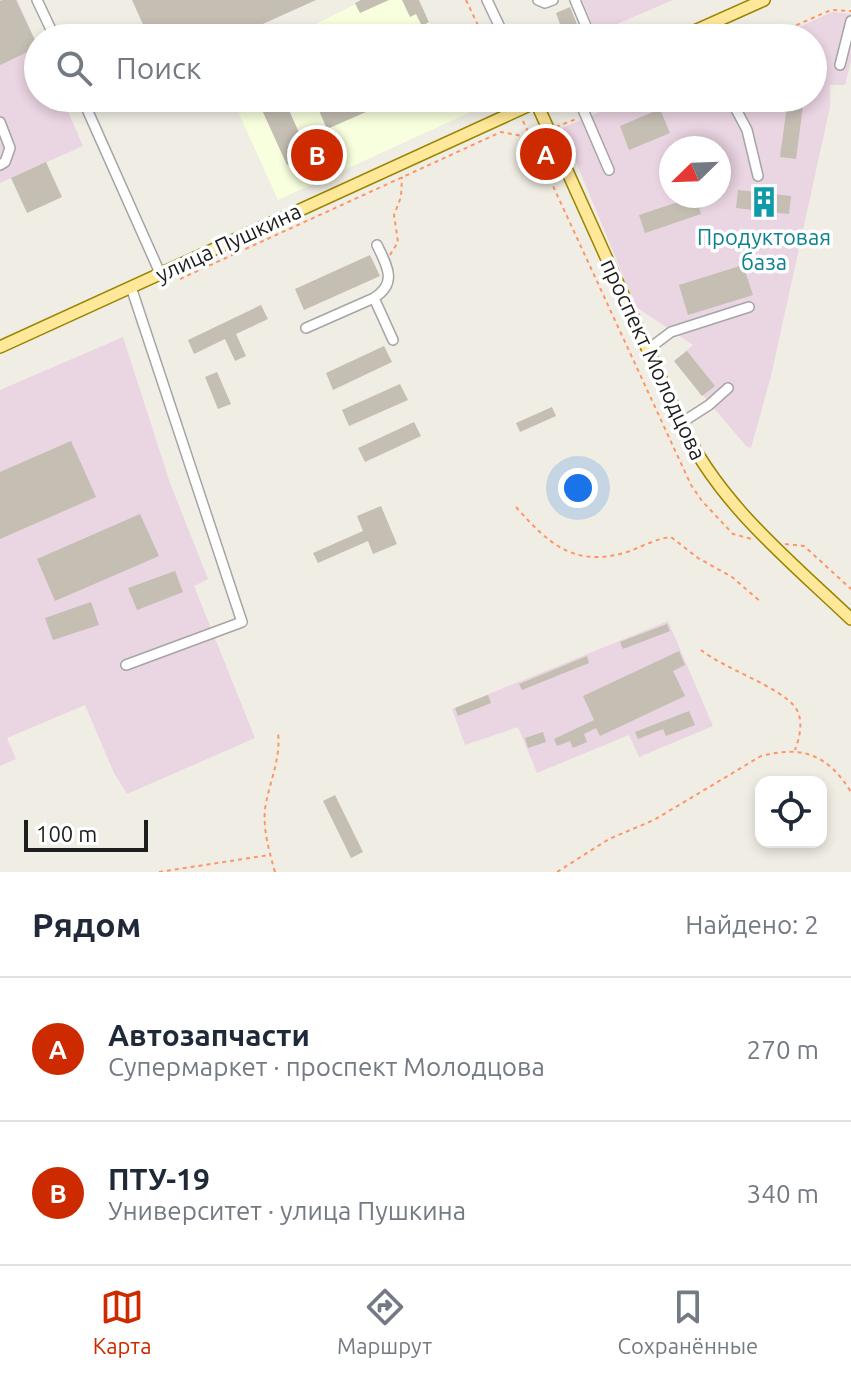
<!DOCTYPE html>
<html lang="ru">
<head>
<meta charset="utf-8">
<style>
	body { margin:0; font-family:Ubuntu,sans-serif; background:#f2f2f3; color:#1f2937 }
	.controls { position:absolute; right:24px; bottom:24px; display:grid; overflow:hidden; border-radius:16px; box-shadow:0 4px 12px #0003 }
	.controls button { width:72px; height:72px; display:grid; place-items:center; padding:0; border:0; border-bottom:2px solid #e0e1e3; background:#fff; color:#1f2937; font:40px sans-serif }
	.compass { position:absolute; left:659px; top:136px; width:72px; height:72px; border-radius:50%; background:#fff; box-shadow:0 4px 12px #0003; rotate:247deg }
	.scale { position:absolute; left:24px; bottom:20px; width:124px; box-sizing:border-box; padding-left:8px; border:4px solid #1e1e1e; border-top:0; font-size:22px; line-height:28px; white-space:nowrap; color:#1e1e1e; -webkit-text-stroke:6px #fff; paint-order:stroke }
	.you { position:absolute; left:578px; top:488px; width:28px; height:28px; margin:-20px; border:6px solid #fff; border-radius:50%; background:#1a73e8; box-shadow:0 0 0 12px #1a73e833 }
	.badge { display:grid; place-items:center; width:52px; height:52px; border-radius:50%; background:#cd2a00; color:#fff; font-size:26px; font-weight:700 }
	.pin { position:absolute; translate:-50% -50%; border:4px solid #fff; box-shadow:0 2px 8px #0006 }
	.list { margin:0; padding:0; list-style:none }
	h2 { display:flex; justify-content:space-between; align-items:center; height:104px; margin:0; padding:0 32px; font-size:34px }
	h2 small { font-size:26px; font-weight:400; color:#747a83 }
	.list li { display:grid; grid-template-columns:52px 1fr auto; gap:24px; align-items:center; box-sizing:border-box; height:144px; padding:0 32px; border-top:2px solid #e0e1e3 }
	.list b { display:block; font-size:30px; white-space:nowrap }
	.list p { margin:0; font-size:26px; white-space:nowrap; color:#747a83 }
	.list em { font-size:26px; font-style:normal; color:#747a83 }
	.icon { flex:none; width:44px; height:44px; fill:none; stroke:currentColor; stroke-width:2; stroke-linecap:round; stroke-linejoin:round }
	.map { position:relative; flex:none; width:851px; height:872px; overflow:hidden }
	.search { position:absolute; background:#fff; box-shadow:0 4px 12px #0003; left:24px; right:24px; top:24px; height:88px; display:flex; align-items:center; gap:20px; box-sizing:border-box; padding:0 28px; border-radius:44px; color:#747a83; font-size:30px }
	.sheet { height:392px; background:#fff }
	nav { display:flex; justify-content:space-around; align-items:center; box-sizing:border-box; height:112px; border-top:2px solid #e0e1e3; background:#fff; font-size:22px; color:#747a83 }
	nav a { display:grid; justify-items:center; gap:4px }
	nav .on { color:#cd2a00 }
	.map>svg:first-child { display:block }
</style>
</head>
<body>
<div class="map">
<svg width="851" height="872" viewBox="0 0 851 872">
	<rect width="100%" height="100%" fill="#f0eee4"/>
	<path fill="#ead5e2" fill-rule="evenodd" d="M 0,0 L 17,0 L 38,46 L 38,98 L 62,98 L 83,146 L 0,183 Z
		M 582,0 L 673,0 L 596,33 Z
		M 832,12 L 851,14 L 851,61 L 845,85 L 830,85 L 830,107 L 771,376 L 751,448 L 747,447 L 674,361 L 693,345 L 636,307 L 562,128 L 633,98 L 813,98 L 813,38 L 793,38 L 795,29 ZM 671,148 L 719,148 L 719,196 L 671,196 Z
		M 123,337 L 170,483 L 208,579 L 194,586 L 255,738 L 127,794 L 114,773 L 85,705 L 7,738 L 16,759 L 0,766 L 0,390 Z
		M 668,621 L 713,726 L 639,757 L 629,735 L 537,773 L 518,727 L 465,745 L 452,709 Z"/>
	<path fill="#f8ffde" d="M 364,0 L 419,0 L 437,38 L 287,38 Z
		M 232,98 L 466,98 L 473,111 L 278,200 Z"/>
	<path fill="#c4beb3" d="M 3,0 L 16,0 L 38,47 L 0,65 L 0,1 Z
		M 132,0 L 316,0 L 232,38 L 149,38 Z
		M 361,0 L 389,0 L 360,13 L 355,3 Z
		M 402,0 L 419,0 L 429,22 L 422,26 L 416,14 L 410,17 Z
		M 570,7 L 581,34 L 565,38 L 556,13 Z
		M 428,27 L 433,38 L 404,38 Z
		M 329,98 L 379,98 L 382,105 L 327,129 L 316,104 Z
		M 788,98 L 804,98 L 796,159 L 780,157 Z
		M 284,99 L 309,155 L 287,165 L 262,110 Z
		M 660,109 L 670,133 L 629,150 L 620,126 Z
		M 46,162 L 62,197 L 27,213 L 11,178 Z
		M 738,190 L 791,196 L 789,214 L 736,208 Z
		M 696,196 L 701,214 L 645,233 L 639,215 Z
		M 370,255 L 380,276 L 304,310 L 295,289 Z
		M 743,265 L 753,295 L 688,315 L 679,285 Z
		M 261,305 L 268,319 L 236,334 L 246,356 L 235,361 L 225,339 L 194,354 L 188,340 Z
		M 384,346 L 392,362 L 333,390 L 326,373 Z
		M 687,351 L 715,386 L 702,396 L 674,361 Z
		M 217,372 L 231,404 L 218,409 L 205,377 Z
		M 400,384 L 408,400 L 349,426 L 342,410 Z
		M 552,407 L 556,416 L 520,432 L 516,423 Z
		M 414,422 L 421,436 L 365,462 L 358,448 Z
		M 71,441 L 96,497 L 0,539 L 0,472 Z
		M 381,506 L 397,544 L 373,554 L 368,541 L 318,563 L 313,553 L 363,531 L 357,516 Z
		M 140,514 L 159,556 L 55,601 L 37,559 Z
		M 175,571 L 183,592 L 137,610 L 128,588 Z
		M 91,602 L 99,625 L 53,640 L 45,618 Z
		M 667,624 L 670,631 L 623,649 L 620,642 Z
		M 679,651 L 685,665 L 673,671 L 685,696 L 600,736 L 596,728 L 584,734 L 587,742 L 573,748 L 570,741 L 557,746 L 554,739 L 594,720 L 583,696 Z
		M 587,656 L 589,663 L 522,690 L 519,684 Z
		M 488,695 L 491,703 L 458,716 L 455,708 Z
		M 689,711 L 695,725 L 666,736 L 663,729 L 638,739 L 635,732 Z
		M 543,732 L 546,742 L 528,748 L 525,738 Z
		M 335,795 L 363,852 L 351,858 L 323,801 Z"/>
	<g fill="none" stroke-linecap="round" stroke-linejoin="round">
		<defs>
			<path id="minor" d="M 37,0 L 55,38
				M 487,0 L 505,38
				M 538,0 L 545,3 L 553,0
				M 575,0 L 591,38
				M 840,65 L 851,21
				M 82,98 L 160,273
				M 578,98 L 609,170
				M 730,98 L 747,130 L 758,176
				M 0,122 L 10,148 L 5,162 L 0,165
				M 374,298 C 398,283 387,266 377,245
				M 306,328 L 374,298 L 393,340
				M 647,350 L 671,332 L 749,307
				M 681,423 L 709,405 L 728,388
				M 126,665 L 242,622 L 131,287"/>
			<path id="major" d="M 679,38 L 764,0
				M 536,102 L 681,423 C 718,503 788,559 851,619
				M 0,347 L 545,98"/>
		</defs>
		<use href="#minor" stroke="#a5a5a5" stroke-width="12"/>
		<use href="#major" stroke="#998500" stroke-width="14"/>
		<path stroke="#ff9566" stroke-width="2" stroke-dasharray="4 4" stroke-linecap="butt" d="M 466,0 L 484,38
			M 767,38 L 831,10 L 851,11
			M 593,111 L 625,98
			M 523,121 L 691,485 L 702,501 L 733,534 L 752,539
			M 556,127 L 576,119
			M 390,255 L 398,242 L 394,215 L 401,197 L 402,177
			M 180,279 L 501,132 L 528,137 L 539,134
			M 516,507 C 548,543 573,567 624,553 C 640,548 654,539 671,537 L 698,558 L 732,577 L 761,602
			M 785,544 L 804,546 L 851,589
			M 701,650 C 725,669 780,687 795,707 C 804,719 800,737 795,750
			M 159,872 L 269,855
			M 275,872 C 269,851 263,830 265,809 C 269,782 281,760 278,733
			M 557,872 L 609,839 L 654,820 L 761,756 C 803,745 828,755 851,792"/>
		<use href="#minor" stroke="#fff" stroke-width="9"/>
		<use href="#major" stroke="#ffe89a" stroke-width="11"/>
	</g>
	<defs>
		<symbol id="building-bare" viewBox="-9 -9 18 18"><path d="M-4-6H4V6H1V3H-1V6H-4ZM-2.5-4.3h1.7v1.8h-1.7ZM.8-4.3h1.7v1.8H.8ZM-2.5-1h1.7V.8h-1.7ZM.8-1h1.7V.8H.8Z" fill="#0f9aa8" stroke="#fff" stroke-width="2.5" paint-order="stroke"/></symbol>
	</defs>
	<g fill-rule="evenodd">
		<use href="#building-bare" x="742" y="180" width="44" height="44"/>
	</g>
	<g text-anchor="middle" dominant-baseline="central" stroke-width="7" stroke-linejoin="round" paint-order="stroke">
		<g font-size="22" fill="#0d838f" stroke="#fff">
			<text x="764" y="236">Продуктовая<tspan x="764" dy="25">база</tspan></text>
		</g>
		<g font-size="22" fill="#1e1e1e" stroke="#fff">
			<text transform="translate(228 242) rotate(-25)">улица Пушкина</text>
			<text transform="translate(654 359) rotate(65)">проспект Молодцова</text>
		</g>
	</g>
</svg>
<div class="controls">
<button><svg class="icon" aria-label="locate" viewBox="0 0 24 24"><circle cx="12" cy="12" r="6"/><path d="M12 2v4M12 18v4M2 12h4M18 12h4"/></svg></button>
</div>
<svg class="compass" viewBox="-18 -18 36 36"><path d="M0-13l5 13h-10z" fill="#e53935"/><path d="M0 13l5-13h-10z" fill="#747a83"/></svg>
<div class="scale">100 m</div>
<div class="you"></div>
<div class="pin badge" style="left:546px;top:154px">A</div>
<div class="pin badge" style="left:317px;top:155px">B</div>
<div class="search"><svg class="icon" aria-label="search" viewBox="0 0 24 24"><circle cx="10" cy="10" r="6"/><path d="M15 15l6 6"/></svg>Поиск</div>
</div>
<section class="sheet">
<h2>Рядом<small>Найдено: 2</small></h2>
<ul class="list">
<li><span class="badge">A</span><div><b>Автозапчасти</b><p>Супермаркет · проспект Молодцова</p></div><em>270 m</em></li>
<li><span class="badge">B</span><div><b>ПТУ-19</b><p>Университет · улица Пушкина</p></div><em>340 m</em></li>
</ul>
</section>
<nav>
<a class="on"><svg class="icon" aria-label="map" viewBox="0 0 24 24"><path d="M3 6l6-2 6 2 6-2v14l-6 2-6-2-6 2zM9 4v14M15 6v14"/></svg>Карта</a>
<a><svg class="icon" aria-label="directions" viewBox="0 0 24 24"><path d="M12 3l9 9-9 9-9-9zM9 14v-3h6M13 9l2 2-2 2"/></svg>Маршрут</a>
<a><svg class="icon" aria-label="saved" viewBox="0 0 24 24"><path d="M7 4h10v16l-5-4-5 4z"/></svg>Сохранённые</a>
</nav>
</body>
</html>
